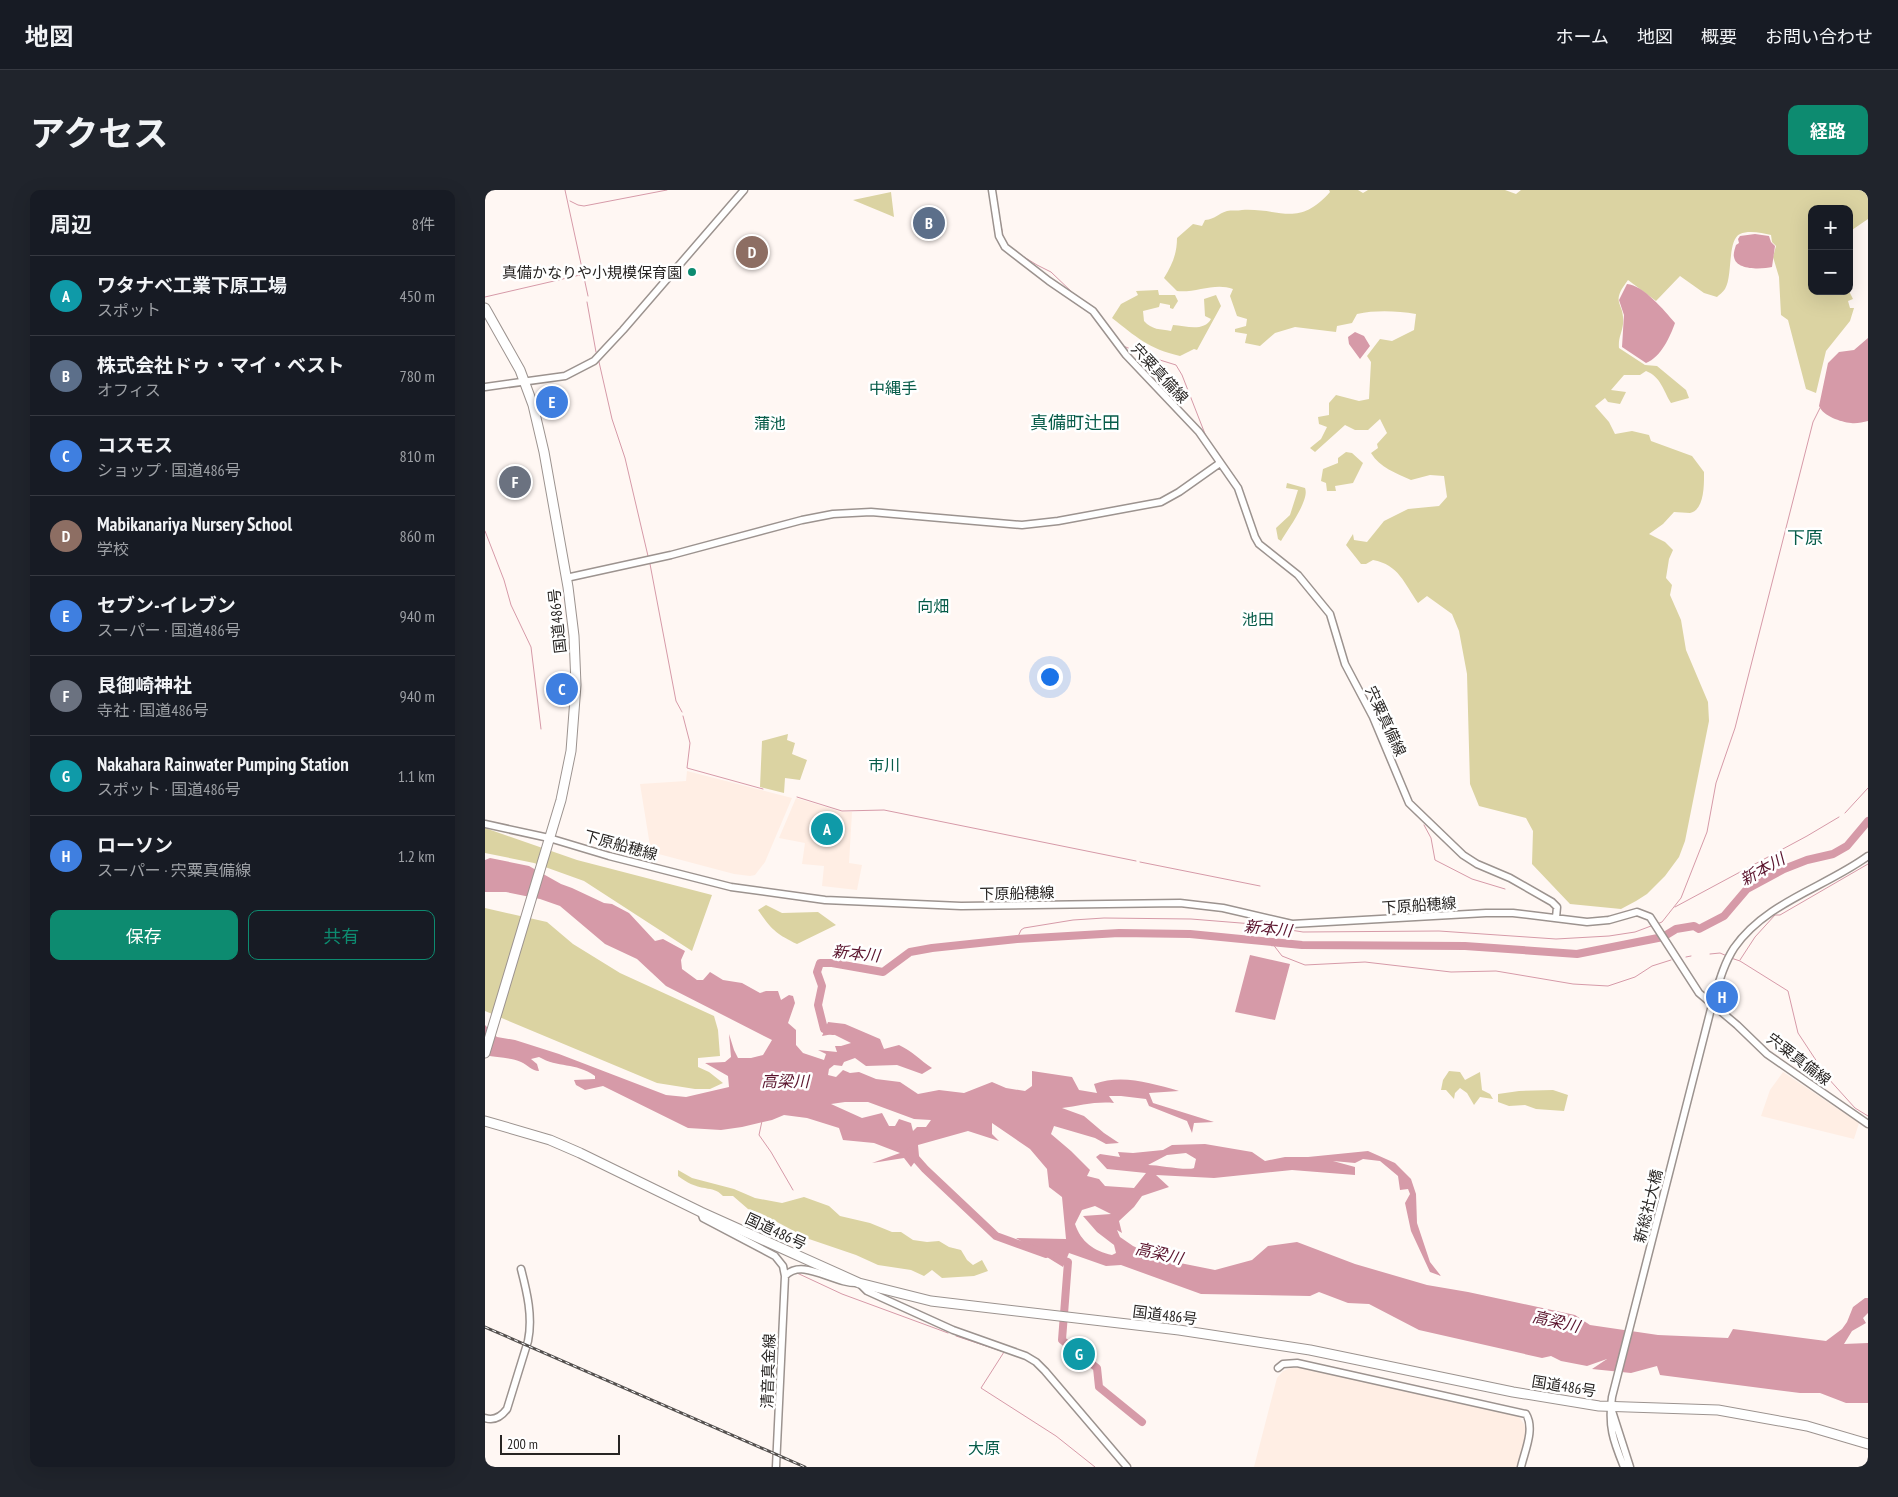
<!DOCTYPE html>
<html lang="ja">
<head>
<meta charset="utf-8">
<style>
	body { margin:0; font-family:"PT Sans Narrow","Noto Sans JP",sans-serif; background:#20242c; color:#f1f3f6 }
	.controls { position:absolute; right:15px; top:15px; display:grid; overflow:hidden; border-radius:10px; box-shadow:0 5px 20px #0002 }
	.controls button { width:45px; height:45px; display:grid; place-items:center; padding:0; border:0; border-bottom:1px solid #363941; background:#171b24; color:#f1f3f6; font:25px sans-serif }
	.scale { position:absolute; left:15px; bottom:12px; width:120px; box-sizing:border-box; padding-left:5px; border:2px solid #282523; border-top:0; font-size:14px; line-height:18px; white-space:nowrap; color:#282523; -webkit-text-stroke:4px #fff; paint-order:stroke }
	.you { position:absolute; left:564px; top:486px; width:18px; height:18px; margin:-12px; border:4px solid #fff; border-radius:50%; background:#1a73e8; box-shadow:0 0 0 8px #1a73e833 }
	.badge { display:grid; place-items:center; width:32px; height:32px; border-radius:50%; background:#0d8b70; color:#fff; font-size:16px; font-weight:700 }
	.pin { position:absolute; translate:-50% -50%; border:2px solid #fff; box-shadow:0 1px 5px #0006 }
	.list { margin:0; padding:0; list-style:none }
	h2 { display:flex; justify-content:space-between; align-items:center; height:65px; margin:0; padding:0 20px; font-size:21px }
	h2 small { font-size:16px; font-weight:400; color:#9ea1a6 }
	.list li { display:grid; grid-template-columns:32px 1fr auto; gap:15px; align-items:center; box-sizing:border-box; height:80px; padding:0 20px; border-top:1px solid #363941 }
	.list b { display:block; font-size:19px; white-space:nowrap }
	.list p { margin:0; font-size:16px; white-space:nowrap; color:#9ea1a6 }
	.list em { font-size:16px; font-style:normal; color:#9ea1a6 }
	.actions { display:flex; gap:10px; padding:15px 20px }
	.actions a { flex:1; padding:11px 0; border:1px solid #0d8b70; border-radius:10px; text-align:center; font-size:18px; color:#0d8b70 }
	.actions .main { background:#0d8b70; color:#fff }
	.map { position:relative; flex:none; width:1383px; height:1277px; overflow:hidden; border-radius:10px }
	header { display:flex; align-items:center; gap:30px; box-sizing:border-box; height:70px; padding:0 25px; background:#171b24; border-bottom:1px solid #363941 }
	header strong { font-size:24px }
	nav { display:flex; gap:28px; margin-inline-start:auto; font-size:18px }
	.intro { display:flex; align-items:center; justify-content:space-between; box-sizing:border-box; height:120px; padding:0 30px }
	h1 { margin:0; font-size:35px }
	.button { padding:12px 22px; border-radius:10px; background:#0d8b70; color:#fff; font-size:18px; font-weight:700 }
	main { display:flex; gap:30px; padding:0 30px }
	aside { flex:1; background:#171b24; border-radius:10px; box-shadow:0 5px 20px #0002 }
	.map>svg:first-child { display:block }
</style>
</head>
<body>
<header>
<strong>地図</strong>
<nav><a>ホーム</a><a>地図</a><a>概要</a><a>お問い合わせ</a></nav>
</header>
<div class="intro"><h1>アクセス</h1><a class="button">経路</a></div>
<main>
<aside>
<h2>周辺<small>8件</small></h2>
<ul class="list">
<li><span class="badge" style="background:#0f9aa8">A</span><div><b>ワタナベ工業下原工場</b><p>スポット</p></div><em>450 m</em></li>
<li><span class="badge" style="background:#5c6f8a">B</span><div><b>株式会社ドゥ・マイ・ベスト</b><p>オフィス</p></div><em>780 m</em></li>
<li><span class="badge" style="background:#3f7fe0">C</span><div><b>コスモス</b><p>ショップ · 国道486号</p></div><em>810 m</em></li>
<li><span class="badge" style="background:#8d6e63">D</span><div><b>Mabikanariya Nursery School</b><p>学校</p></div><em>860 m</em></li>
<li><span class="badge" style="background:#3f7fe0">E</span><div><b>セブン-イレブン</b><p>スーパー · 国道486号</p></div><em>940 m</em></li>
<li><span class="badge" style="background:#6b7280">F</span><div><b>艮御崎神社</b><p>寺社 · 国道486号</p></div><em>940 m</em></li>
<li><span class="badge" style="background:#0f9aa8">G</span><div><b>Nakahara Rainwater Pumping Station</b><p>スポット · 国道486号</p></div><em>1.1 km</em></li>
<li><span class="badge" style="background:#3f7fe0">H</span><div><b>ローソン</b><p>スーパー · 宍粟真備線</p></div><em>1.2 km</em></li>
</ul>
<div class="actions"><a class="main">保存</a><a>共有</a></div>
</aside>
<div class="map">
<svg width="1383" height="1277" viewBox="0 0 1383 1277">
	<rect width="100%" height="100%" fill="#fff7f3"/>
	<path fill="#ffeee4" d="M 202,581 L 307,608 L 280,672 L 270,685 L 265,686 L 249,684 L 166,662 L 155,594 L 201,591 Z
		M 311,608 L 357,622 L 367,622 L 364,673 L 377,675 L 372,700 L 337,696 L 339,676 L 317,674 L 320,653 L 294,648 Z
		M 1298,882 L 1374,933 L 1369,949 L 1276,926 L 1285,900 Z
		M 806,1178 L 816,1178 L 956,1208 L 1034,1227 L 1041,1237 L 1041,1246 L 1034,1277 L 769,1277 L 792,1188 L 798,1181 Z"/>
	<path fill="#dbd3a2" d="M 844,0 L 873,0 L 878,3 L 883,0 L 1020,0 L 1031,4 L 1036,0 L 1383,0 L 1383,29 L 1364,42 L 1364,19 L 1327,19 L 1327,101 L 1364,101 L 1368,109 L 1363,111 L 1365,118 L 1369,118 L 1365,131 L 1341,161 L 1331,203 L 1321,199 L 1303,130 L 1296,125 L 1294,87 L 1288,67 L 1291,56 L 1287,52 L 1286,45 C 1277,43 1264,40 1255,44 C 1242,50 1248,86 1240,99 C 1238,102 1234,105 1232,107 L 1219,103 L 1195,86 L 1171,111 L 1143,90 C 1124,115 1140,111 1138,134 C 1137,143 1133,148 1134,158 L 1160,175 L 1172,176 L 1201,200 L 1204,208 L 1186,213 C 1178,200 1176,187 1161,181 L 1155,185 L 1139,185 L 1126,200 L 1141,202 L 1135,214 L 1123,212 L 1120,208 L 1110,216 L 1124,232 L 1130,244 L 1147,241 L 1164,245 L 1166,251 L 1207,266 L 1219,282 C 1219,293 1220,320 1205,323 C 1200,323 1194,322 1189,322 L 1178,334 L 1164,344 L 1180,352 L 1188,360 L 1184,369 L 1181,388 L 1187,395 L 1185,405 L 1196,430 L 1201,460 L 1223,512 L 1224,531 L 1200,651 L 1194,667 L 1180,686 L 1162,704 L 1151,711 L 1136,719 L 1085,714 L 1047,674 L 1048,641 L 1041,628 L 994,616 L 985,594 L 982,484 L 974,441 L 967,424 L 942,406 L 933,413 C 919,393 914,375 888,370 L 881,374 L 876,374 L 861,355 L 868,344 L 869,350 L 882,352 L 899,331 L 923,319 L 954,316 L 962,307 L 959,286 L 945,285 L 926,290 C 911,283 895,278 886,263 L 893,258 L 892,254 L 902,243 L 895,229 L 883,240 L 870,240 L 860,235 L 830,262 L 825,258 L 836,249 L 842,237 L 834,234 L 833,227 L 844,225 L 844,213 L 851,205 L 874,211 L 884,209 L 886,172 L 882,166 L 895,149 L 907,151 L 929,140 L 931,124 C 912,121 891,120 872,124 L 867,133 L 852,136 L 851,142 L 810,137 L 790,143 L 775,156 L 760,153 L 762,144 L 750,142 L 750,139 L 761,136 L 762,129 L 752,126 L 745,106 L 748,99 C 730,92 711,103 692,101 L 679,88 C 687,75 692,64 692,48 L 708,34 L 717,36 L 720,30 C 731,29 732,24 742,21 C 746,20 753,21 757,20 C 797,18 813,38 845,2 Z
		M 406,2 L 409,27 L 368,10 Z
		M 673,100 L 674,105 L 690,105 L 693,111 L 688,119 L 685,118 L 685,115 L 675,113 L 674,117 L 658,121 L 659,131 C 667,140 675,139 686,141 L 688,135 C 701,136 719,142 726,129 L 720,126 L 719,109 L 731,105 L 736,116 L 712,160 L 709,159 L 695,166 C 664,159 650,146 627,128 L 636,114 L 653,105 L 651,101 Z
		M 861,262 L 867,263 L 878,273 L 868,293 L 850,296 L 851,301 L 842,301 L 841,293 L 836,291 L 838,279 L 853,273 L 853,268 Z
		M 802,293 L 820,298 C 825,310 803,339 796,351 L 793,349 L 791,338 L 805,325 L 813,300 L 801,298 Z
		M 303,544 L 302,550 L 310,553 L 307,564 L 322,570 L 315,590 L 300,588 L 299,603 L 275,597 L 277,551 Z
		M 0,638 L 92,670 L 227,705 L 207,761 L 99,691 L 49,673 L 0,663 Z
		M 281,715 L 297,723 L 333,722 L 351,735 L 312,754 C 291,744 286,739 273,720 Z
		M 0,718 L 62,732 L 88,754 L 135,783 L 229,826 L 233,840 L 235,866 L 213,868 L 213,877 L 224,882 L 238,893 L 225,899 L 210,899 L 172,893 L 0,821 Z
		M 964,881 L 975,882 L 980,890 L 995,882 L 997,900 L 1005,904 L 1008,909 L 995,907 L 989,915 L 982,903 L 975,898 L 970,903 L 969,909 L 961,900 L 956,900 L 958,890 Z
		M 1068,900 L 1083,905 L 1079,921 L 1051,919 L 1040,915 L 1024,916 L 1013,912 L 1013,904 L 1034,901 Z
		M 193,980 L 207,988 L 249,999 L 270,1008 L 297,1013 L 319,1007 L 344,1016 L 355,1026 L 385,1033 L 407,1042 L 416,1042 L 428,1050 L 442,1052 L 454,1051 L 464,1057 L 476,1060 L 482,1070 L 488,1075 L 497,1070 L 503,1081 L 489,1086 L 457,1088 L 447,1080 L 439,1086 L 426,1080 L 393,1075 L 371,1065 L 324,1049 L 275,1023 L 263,1019 L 248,1006 L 238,1006 C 231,999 228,1000 220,998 C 210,997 201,992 193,986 Z"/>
	<path fill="#d69aa8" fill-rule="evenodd" d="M 1270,44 L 1284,46 L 1286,52 L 1290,56 L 1287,77 C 1278,79 1251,81 1249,67 C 1248,64 1250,58 1251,55 L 1254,53 L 1253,49 L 1255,46 Z
		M 1142,94 C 1158,95 1180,121 1190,133 C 1185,147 1176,167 1161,173 L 1137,157 L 1139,125 L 1134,110 Z
		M 870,142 L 879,146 L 885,156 L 875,169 L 864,154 L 863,147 Z
		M 1383,148 L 1383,231 C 1378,232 1371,234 1366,233 C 1356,232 1338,226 1334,216 L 1343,173 L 1354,162 L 1369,160 Z
		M 5,668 L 44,676 L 76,694 L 87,698 L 119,713 L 127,714 L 144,723 L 170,751 L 178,749 L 200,761 L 196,770 L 197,779 L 212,790 L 218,790 L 225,782 L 238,790 L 257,793 L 275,803 L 281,801 L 293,801 L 296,810 L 304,805 L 308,806 L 310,813 L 303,833 L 311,840 L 311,855 L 318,863 L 339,870 L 341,864 L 333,860 L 352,862 L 350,856 L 356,856 L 366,853 L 348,844 L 337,846 L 343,832 L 360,834 L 395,849 L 399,859 L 414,855 C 427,861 435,870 447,878 L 437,884 L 412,875 L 381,876 L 370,868 L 359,872 L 357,876 L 349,875 L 344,879 L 343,885 L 351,887 L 358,880 L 365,883 L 374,882 L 391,889 L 415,892 L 433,904 L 454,900 L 479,903 L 507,892 L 521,898 L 540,901 L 547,896 L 547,881 L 587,887 L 594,900 L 612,903 L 609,894 C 637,884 665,893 694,901 L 664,903 L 668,913 L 729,932 L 709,933 L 707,943 L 702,931 L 664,916 L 661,909 L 636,906 L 624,906 L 629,913 C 611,911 594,916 577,918 L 599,926 L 619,943 L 634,953 L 621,954 L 610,948 L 569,936 L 566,944 L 586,961 L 605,980 L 602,986 L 614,989 L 620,996 L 649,998 L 661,983 L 622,979 L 611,967 L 615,964 L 635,967 L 633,962 L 648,963 L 678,960 L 687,955 L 720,954 L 767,962 L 780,971 L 800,967 L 823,967 L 883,961 L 910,973 L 926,989 L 931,1004 L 932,1033 L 945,1072 L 956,1086 L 945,1082 L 926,1041 L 920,1013 L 925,1004 L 923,999 L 915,1000 L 913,986 L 895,971 L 878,969 L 870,973 L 848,971 L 870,977 L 870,985 L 807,980 L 729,988 L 671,985 L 684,997 L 657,1006 L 649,1017 L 634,1031 L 637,1043 L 632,1040 L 635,1047 L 648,1056 L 675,1069 L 730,1080 L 767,1070 L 783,1056 L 812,1052 L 870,1074 L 942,1095 L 983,1102 L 1090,1125 L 1105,1135 L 1173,1145 L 1243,1148 L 1248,1139 L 1341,1151 L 1357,1139 L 1362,1132 L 1368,1117 L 1380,1108 L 1383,1108 L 1383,1123 L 1378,1128 L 1381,1133 L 1367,1141 L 1359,1154 L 1383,1153 L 1383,1213 L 1361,1213 L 1335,1203 L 1315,1203 L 1175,1185 L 1172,1176 L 1146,1183 L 1107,1179 L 1122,1169 L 1102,1176 L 1076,1171 L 1066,1166 L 1057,1168 L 934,1140 L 884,1114 L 863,1113 L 834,1102 L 825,1106 L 716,1104 L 636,1075 L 621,1076 L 584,1063 L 578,1077 L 531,1048 L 581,1049 L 577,1007 L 564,997 L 562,979 L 545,959 L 507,933 L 507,944 L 514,951 L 483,941 L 433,955 L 434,966 L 426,977 L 419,968 L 387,973 L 415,963 L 389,953 L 358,950 L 354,938 L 322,928 L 299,925 L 287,930 L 257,937 L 236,940 L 203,938 L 118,896 L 100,900 L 91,895 L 89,890 L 110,889 L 110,886 C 90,872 73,878 54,867 L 46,869 L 52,874 L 54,881 C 47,881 43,875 36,872 C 25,867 12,868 0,865 L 0,835 L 12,847 L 30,850 L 74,864 L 181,905 L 201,907 L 244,897 L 243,886 L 220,873 L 240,872 L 246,867 L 244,844 L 249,860 L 253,868 L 266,868 L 278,865 L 287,850 L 181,796 L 152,769 L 120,754 L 75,716 L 55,709 L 21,702 L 0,702 L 0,670 ZM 360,912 L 383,912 L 429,929 L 446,930 L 441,937 L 432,937 L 428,941 L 426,933 L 414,929 L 410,936 L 404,936 L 397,923 L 377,928 L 346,914 ZM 701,963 L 711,969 L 709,978 C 701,981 674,975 663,975 L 682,965 ZM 610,1016 L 626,1024 L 598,1026 L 612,1042 L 629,1055 L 631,1063 L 627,1065 C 609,1061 596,1052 590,1034 L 597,1020 Z
		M 765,765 L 805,774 L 790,830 L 750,822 Z"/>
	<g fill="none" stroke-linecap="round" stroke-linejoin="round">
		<path stroke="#d69aa8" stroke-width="1" d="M 80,0 L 103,106
			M 85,11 L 93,15 L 99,16 L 182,0
			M 515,30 L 518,46
			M 522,54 L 528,59
			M 531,62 L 552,75 L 566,82 L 590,105
			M 0,107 L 95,85
			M 599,111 L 606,116
			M 102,112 L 111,162
			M 613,122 L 624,137
			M 636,155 L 662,166 L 691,175 L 697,185 L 722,249
			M 114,172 L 127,229 L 140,268 L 163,366
			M 0,341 L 19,390 L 26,415 L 46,457 L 56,539
			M 793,365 L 813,381
			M 165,374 L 191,511 L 197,522
			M 198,526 L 205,553 L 202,578 L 278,599
			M 312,607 L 357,621 L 399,620 L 651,671
			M 1360,623 L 1383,598
			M 939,635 L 946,648 L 950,670 L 987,689 L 1020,699
			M 655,672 L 775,696
			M 1190,717 L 1322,646 L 1354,627
			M 1172,734 L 1177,732 L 1196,708 L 1222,642 L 1231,593 L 1250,538 L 1328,232 L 1335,218
			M 532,749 L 536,740 L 539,738 L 588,730 L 619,728 L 706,729 L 768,734 L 818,742 L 954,741 L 1071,749 L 1124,746 L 1150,742 L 1166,736
			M 787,753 L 797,766 L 820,775 L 880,772 L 966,782 L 1011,781 L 1088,794 L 1123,796 L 1150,787 L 1167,776 L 1186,770
			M 1225,764 L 1235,763 L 1242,766
			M 1201,767 L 1206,766
			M 1246,768 L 1255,771 L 1303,801 L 1313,843 L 1342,887 L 1370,918 L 1383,926
			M 1255,770 L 1270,747 L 1290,725 L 1295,725 L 1383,674
			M 277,931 L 274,945 L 286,962 L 308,1000
			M 312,1083 L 357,1104 L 463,1143
			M 471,1146 L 519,1162 L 496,1198 L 571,1246 L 610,1277"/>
		<path stroke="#d69aa8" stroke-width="8" d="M 348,841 L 339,839 L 333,815 L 337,796 L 332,782 L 335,773 L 347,773 L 398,782 L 425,762 L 447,758 L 532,749 L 634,743 L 705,744 L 817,755 L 980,756 L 1092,764 L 1178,747 L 1191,739 L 1209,736 L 1214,739 L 1239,726 L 1262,699 L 1299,679 L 1322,670 L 1348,664 L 1362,656 L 1383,631
			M 425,962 L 440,979 L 511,1046 L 561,1064
			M 572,1068 L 583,1072 L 577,1150 L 612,1178 L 614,1197 L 657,1232"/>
		<defs>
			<path id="secondary" d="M 507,0 L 514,46 L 520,57 L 564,91 L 608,121 L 641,165 L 714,242 L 753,298 L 770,347 L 774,354 L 813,385 L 845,424 L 860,474 L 888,527 L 924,613 L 978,665 L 992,674 L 1025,688 L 1067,712 L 1072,717 L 1071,728
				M 0,197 L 80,186 L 109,171 L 138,140 L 259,0
				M 81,388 L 186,365 L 317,330 L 348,324 L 386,322 L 537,335 L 573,331 L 676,312 L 694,302 L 735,273
				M 0,634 L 64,648 L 124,666 L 246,697 L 340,710 L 476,716 L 695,713 L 738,718 L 807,734 L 1001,723 L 1028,723 L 1102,732 L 1124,730 L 1152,722 L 1165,727 L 1214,803 L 1252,835 L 1282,864 L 1383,934
				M 216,1022 L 218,1028 L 290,1066 L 298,1076 L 300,1086 L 291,1277
				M 300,1086 C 318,1067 349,1095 374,1093 L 382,1101 L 468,1140 L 541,1166 L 551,1172 L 560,1181 L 642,1277
				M 793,1178 L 798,1174 L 812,1173 L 1041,1224 C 1050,1239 1040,1260 1036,1277
				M 1127,1221 L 1145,1277
				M 0,1228 C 9,1231 16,1227 22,1219 L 43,1151 C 48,1127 42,1102 36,1079
				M 1139,1277 C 1128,1250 1123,1236 1127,1207 L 1227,815 C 1233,796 1238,775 1249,758 C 1281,712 1339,698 1383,666"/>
			<path id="highway" d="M 0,118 L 35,180 L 48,215 L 59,262 L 83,397 L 89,446 L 91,495 L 86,561 L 76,610 L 0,863
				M 0,931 L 65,950 L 95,963 L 216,1022 L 374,1093 L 446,1111 L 694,1140 L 825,1160 L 1028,1202 L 1114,1216 L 1233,1220 L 1322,1236 L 1383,1254"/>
		</defs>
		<use href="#secondary" stroke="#9c938f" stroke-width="9"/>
		<use href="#highway" stroke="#9c938f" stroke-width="11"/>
		<use href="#secondary" stroke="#fff" stroke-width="6"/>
		<use href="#highway" stroke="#fff" stroke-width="9"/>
		<defs>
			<path id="rail" d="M 0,1137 L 320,1277"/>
		</defs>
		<use href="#rail" stroke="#55514f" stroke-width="3"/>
		<use href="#rail" stroke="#fff" stroke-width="1" stroke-dasharray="4" stroke-linecap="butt"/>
	</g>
	<circle fill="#0d8b70" stroke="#fff" stroke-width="2" cx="207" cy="82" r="5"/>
	<g text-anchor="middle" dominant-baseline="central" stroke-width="5" stroke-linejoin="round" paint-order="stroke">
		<g font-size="15" fill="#282523" stroke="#fff" text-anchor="end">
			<text x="197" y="82">真備かなりや小規模保育園</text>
		</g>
		<g font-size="15" fill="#282523" stroke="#fff">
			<text transform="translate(675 183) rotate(47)">宍粟真備線</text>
			<text transform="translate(72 431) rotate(-96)">国道486号</text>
			<text transform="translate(901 531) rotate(65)">宍粟真備線</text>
			<text transform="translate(136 655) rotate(15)">下原船穂線</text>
			<text transform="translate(532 703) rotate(-1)">下原船穂線</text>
			<text transform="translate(934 715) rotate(-4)">下原船穂線</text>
			<text transform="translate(1314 869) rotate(37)">宍粟真備線</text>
			<text transform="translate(1163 1016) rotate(-76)">新総社大橋</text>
			<text transform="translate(291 1041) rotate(25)">国道486号</text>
			<text transform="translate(680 1125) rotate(7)">国道486号</text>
			<text transform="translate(283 1181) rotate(-88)">清音真金線</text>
			<text transform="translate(1079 1196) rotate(9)">国道486号</text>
		</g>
		<g font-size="16" fill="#075c49" stroke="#fff">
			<text x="408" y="198">中縄手</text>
			<text x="285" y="233">蒲池</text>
			<text x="448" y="416">向畑</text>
			<text x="773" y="429">池田</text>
			<text x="399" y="575">市川</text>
			<text x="499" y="1258">大原</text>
		</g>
		<g font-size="16" font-style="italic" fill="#5b152e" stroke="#fff">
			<text transform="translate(1277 679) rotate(-29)">新本川</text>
			<text transform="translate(783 738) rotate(6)">新本川</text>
			<text transform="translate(371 763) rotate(6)">新本川</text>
			<text x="300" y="891">高梁川</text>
			<text transform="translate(674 1063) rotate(13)">高梁川</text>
			<text transform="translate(1071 1131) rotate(13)">高梁川</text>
		</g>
		<g font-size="18" fill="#075c49" stroke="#fff">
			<text x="590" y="232">真備町辻田</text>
			<text x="1320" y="347">下原</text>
		</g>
	</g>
</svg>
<div class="controls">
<button>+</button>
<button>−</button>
</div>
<div class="scale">200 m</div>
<div class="you"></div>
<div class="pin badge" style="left:342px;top:639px;background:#0f9aa8">A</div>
<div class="pin badge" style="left:444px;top:33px;background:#5c6f8a">B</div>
<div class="pin badge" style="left:77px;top:499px;background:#3f7fe0">C</div>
<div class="pin badge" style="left:267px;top:62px;background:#8d6e63">D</div>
<div class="pin badge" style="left:67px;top:212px;background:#3f7fe0">E</div>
<div class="pin badge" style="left:30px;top:292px;background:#6b7280">F</div>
<div class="pin badge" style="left:594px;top:1164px;background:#0f9aa8">G</div>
<div class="pin badge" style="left:1237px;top:807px;background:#3f7fe0">H</div>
</div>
</main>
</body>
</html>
